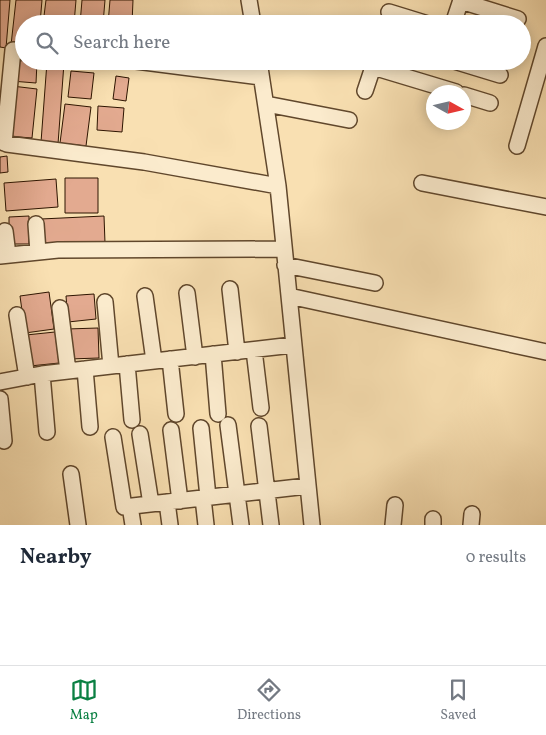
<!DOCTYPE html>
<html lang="en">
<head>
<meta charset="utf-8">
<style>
	body { margin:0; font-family:Vollkorn,serif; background:#f6f6f7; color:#1f2937 }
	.compass { position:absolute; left:426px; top:85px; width:45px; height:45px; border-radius:50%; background:#fff; box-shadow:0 2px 12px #0003; rotate:98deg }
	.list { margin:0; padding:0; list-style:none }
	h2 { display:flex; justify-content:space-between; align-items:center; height:65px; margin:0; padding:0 20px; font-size:21px }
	h2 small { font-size:16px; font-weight:400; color:#747a83 }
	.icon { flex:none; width:28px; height:28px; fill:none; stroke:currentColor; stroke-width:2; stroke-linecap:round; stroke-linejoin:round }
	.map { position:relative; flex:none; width:546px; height:525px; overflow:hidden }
	.search { position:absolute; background:#fff; box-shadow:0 2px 12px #0003; left:15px; right:15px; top:15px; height:55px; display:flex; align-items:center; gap:12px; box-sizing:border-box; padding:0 18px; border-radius:28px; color:#747a83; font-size:19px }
	.sheet { height:140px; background:#fff }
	nav { display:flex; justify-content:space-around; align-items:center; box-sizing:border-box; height:70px; border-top:1px solid #e0e1e3; background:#fff; font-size:14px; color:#747a83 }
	nav a { display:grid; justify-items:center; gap:2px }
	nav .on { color:#0b8043 }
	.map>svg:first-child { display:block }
</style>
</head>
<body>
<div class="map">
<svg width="546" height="525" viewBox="0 0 546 525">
	<rect width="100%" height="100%" fill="#f9e0b2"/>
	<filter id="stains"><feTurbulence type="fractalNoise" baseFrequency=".004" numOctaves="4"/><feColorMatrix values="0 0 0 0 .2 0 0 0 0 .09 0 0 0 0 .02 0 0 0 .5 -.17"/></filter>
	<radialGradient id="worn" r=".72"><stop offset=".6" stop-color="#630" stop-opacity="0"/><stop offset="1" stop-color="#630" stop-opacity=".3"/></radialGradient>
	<path fill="#e3aa90" stroke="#2d1400" d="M 0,0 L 10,0 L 6,48 L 0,47 Z
		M 16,0 L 42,0 L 40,24 L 24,24 L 24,46 L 11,45 Z
		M 46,0 L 76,0 L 74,24 L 43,24 Z
		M 82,0 L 105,0 L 103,24 L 80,24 Z
		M 110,0 L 133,0 L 132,24 L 108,24 Z
		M 12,60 L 37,62 L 36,83 L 11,81 Z
		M 47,62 L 64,63 L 58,144 L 41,142 Z
		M 71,71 L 94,73 L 91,99 L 68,97 Z
		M 116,76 L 129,78 L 126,101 L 113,99 Z
		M 12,86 L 37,89 L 32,138 L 7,136 Z
		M 65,104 L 91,107 L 86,146 L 60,143 Z
		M 98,106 L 124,108 L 122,132 L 97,130 Z
		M 7,156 L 8,172 L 0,173 L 0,157 Z
		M 65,178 L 98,178 L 98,213 L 65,213 Z
		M 56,179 L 58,207 L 6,211 L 4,183 Z
		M 29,216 L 29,244 L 9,244 L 9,217 Z
		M 104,216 L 105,243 L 42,243 L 41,219 Z
		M 49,292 L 54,329 L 25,333 L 20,296 Z
		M 94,294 L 96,319 L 68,322 L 66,296 Z
		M 98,328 L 99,358 L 69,359 L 67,329 Z
		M 55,332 L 59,363 L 30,366 L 26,335 Z"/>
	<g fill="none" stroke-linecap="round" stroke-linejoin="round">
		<defs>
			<path id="minor" d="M 249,0 L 253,24
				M 461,1 L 518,19
				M 389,12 L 428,24
				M 453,24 L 461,0
				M 136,61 L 261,77
				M 259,61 L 278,186 L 312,525
				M 454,61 L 500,75
				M 373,67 L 456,92
				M 365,91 L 375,61
				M 464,95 L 490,103
				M 266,104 L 349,120
				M 0,141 L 7,144 L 144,162 L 278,186
				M 4,143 L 13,50 L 24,51
				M 517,146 L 546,46
				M 422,183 L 546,207
				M 36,224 L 38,252
				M 5,231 L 8,255
				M 0,256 L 58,250 L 284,249
				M 285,265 L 375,283
				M 230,289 L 237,352
				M 187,293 L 195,357
				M 145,296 L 154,361
				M 289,296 L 546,352
				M 105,302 L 111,366
				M 60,308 L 68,371
				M 17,315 L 27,377
				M 254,350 L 261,408
				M 213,354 L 218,414
				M 170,359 L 176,414
				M 127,364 L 132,420
				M 85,369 L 90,427
				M 42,374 L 47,432
				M 0,382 L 42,374 L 293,345
				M 0,399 L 4,441
				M 228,425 L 241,525
				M 259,426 L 271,525
				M 201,428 L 208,497
				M 171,430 L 180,501
				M 140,434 L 151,504
				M 113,437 L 124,507 L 307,486
				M 71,474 L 78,525
				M 203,498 L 206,525
				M 167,502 L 170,525
				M 130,506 L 133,525
				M 393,525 L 395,505
				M 433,525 L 433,519
				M 471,525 L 472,514"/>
		</defs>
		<use href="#minor" stroke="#60472c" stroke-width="18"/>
		<use href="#minor" stroke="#fbebcd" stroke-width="15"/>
	</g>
	<rect width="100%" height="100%" filter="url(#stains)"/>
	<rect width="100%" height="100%" fill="url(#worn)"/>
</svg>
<svg class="compass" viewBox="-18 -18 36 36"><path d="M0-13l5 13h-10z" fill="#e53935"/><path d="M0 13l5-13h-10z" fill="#747a83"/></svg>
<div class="search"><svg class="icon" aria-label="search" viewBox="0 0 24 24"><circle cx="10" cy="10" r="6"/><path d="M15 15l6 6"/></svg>Search here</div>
</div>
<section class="sheet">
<h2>Nearby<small>0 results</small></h2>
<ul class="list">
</ul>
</section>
<nav>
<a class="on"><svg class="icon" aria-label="map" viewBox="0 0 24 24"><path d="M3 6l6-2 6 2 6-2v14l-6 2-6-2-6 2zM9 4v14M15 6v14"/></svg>Map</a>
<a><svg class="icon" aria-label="directions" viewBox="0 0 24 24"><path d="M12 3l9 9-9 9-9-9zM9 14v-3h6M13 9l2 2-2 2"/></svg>Directions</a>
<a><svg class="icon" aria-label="saved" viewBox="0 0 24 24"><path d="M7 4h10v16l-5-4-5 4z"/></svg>Saved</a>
</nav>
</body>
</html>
